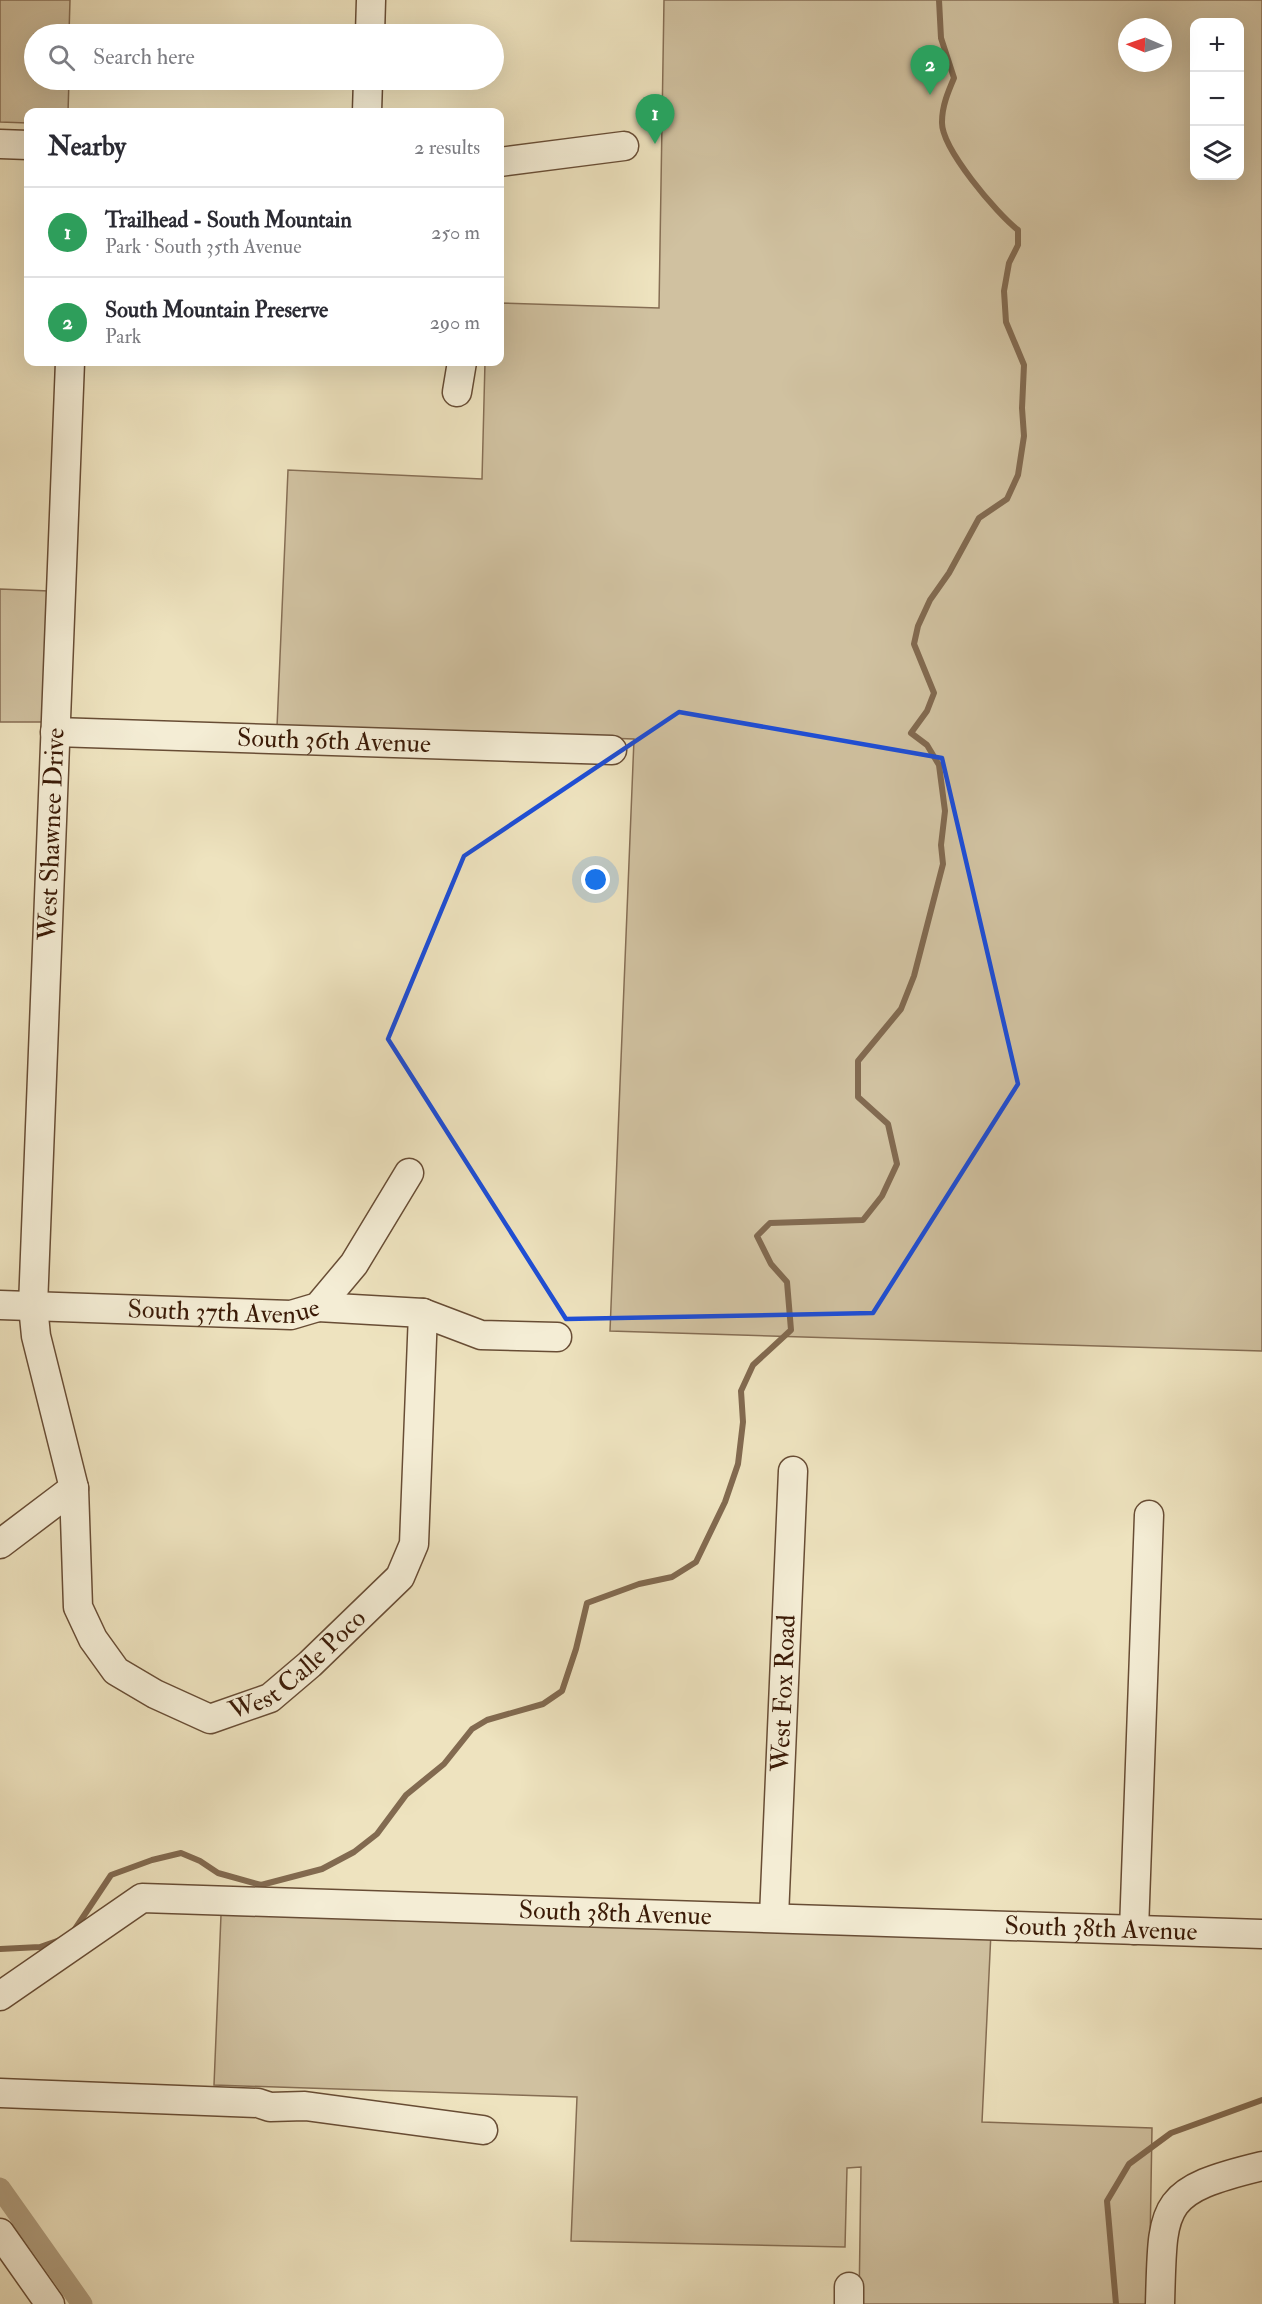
<!DOCTYPE html>
<html lang="en">
<head>
<meta charset="utf-8">
<style>
	body { margin:0; font-family:"IM FELL Double Pica",serif; background:#f2f2f3; color:#2b2b33 }
	.controls { position:absolute; right:18px; top:18px; display:grid; overflow:hidden; border-radius:12px; box-shadow:0 6px 24px #0002 }
	.controls button { width:54px; height:54px; display:grid; place-items:center; padding:0; border:0; border-bottom:2px solid #e1e1e2; background:#fff; color:#2b2b33; font:30px sans-serif }
	.compass { position:absolute; left:1118px; top:18px; width:54px; height:54px; border-radius:50%; background:#fff; box-shadow:0 6px 24px #0002; rotate:272deg }
	.you { position:absolute; left:596px; top:880px; width:21px; height:21px; margin:-15px; border:4px solid #fff; border-radius:50%; background:#1a73e8; box-shadow:0 0 0 9px #1a73e833 }
	.badge { display:grid; place-items:center; width:39px; height:39px; border-radius:50%; background:#8f2418; color:#fff; font-size:20px; font-weight:700 }
	.pin { position:absolute; translate:-50% -50px; filter:drop-shadow(0 2px 3px #0008) }
	.pin::after { content:''; position:absolute; top:32px; width:21px; height:18px; background:inherit; clip-path:polygon(0 0,100% 0,50% 100%) }
	.list { margin:0; padding:0; list-style:none }
	h2 { display:flex; justify-content:space-between; align-items:center; height:78px; margin:0; padding:0 24px; font-size:26px }
	h2 small { font-size:20px; font-weight:400; color:#7c7c81 }
	.list li { display:grid; grid-template-columns:39px 1fr auto; gap:18px; align-items:center; box-sizing:border-box; height:90px; padding:0 24px; border-top:2px solid #e1e1e2 }
	.list b { display:block; font-size:22px; white-space:nowrap }
	.list p { margin:0; font-size:20px; white-space:nowrap; color:#7c7c81 }
	.list em { font-size:20px; font-style:normal; color:#7c7c81 }
	.icon { flex:none; width:33px; height:33px; fill:none; stroke:currentColor; stroke-width:2; stroke-linecap:round; stroke-linejoin:round }
	.map { position:relative; flex:none; width:1262px; height:2304px; overflow:hidden }
	.search { position:absolute; background:#fff; box-shadow:0 6px 24px #0002; left:24px; top:24px; width:480px; height:66px; display:flex; align-items:center; gap:15px; box-sizing:border-box; padding:0 21px; border-radius:33px; color:#7c7c81; font-size:22px }
	.panel { position:absolute; background:#fff; box-shadow:0 6px 24px #0002; left:24px; top:108px; width:480px; height:258px; border-radius:12px }
	.map>svg:first-child { display:block }
</style>
</head>
<body>
<div class="map">
<svg width="1262" height="2304" viewBox="0 0 1262 2304">
	<rect width="100%" height="100%" fill="#eee3bf"/>
	<filter id="stains"><feTurbulence type="fractalNoise" baseFrequency=".00333" numOctaves="4"/><feColorMatrix values="0 0 0 0 .2 0 0 0 0 .09 0 0 0 0 .02 0 0 0 .5 -.17"/></filter>
	<radialGradient id="worn" r=".72"><stop offset=".6" stop-color="#630" stop-opacity="0"/><stop offset="1" stop-color="#630" stop-opacity=".3"/></radialGradient>
	<path fill="#d0c1a0" stroke="#866e54" stroke-width="1.5" fill-rule="evenodd" d="M 0,0 L 70,0 L 69,34 L 34,34 L 34,80 L 69,80 L 68,112 L 28,112 L 28,123 L 0,122 Z
		M 664,0 L 1262,0 L 1262,1351 L 610,1331 L 634,739 L 277,727 L 288,470 L 482,479 L 485,362 L 500,362 L 500,303 L 659,308 ZM 1194,22 L 1240,22 L 1240,176 L 1194,176 ZM 1127,27 L 1163,27 L 1163,63 L 1127,63 Z
		M 0,589 L 49,591 L 45,722 L 0,722 Z
		M 221,1915 L 991,1932 L 982,2122 L 1152,2128 L 1149,2304 L 859,2304 L 861,2167 L 847,2168 L 845,2247 L 571,2241 L 577,2097 L 214,2085 Z"/>
	<g fill="none" stroke-linecap="round" stroke-linejoin="round">
		<path stroke="#826a50" stroke-width="6" d="M 75,1929 L 111,1875 L 152,1860 L 181,1853 L 200,1861 L 218,1873 L 261,1885 L 322,1869 L 354,1852 L 377,1834 L 406,1795 L 444,1764 L 472,1729 L 487,1720 L 543,1704 L 562,1691 L 576,1649 L 587,1603 L 639,1584 L 672,1577 L 696,1562 L 725,1502 L 738,1464 L 743,1422 L 741,1391 L 753,1365 L 791,1330 L 787,1282 L 771,1264 L 757,1236 L 770,1223 L 863,1220 L 882,1196 L 897,1164 L 888,1124 L 858,1097 L 858,1061 L 901,1009 L 914,976 L 943,864 L 941,845 L 945,811 L 939,765 L 927,745 L 911,733 L 927,711 L 934,693 L 914,644 L 918,626 L 930,600 L 949,573 L 979,518 L 1007,499 L 1018,475 L 1024,436 L 1022,408 L 1024,365 L 1006,322 L 1004,291 L 1009,263 L 1018,245 L 1018,230 C 997,214 941,148 942,122 C 942,106 948,92 954,78 L 941,38 L 939,0
			M 0,1949 L 40,1947 L 60,1940
			M 1116,2304 L 1107,2201 L 1129,2164 L 1171,2133 L 1262,2100"/>
		<path stroke="#b19f80" stroke-width="21" d="M 0,2188 L 82,2304"/>
		<defs>
			<g id="minor">
				<path d="M 370,34 L 371,0"/>
				<path d="M 367,112 L 368,80"/>
				<path d="M 0,144 L 28,145"/>
				<path d="M 500,162 L 624,146"/>
				<path d="M 457,392 L 462,362"/>
				<path id="s1" d="M 55,732 L 612,750"/>
				<path id="s2" d="M 0,1305 L 291,1315 L 318,1307 L 354,1264 L 409,1173"/>
				<path d="M 318,1307 L 423,1313 L 481,1335 L 557,1337"/>
				<path id="s3" d="M 74,1488 L 78,1607 L 93,1639 L 116,1671 L 155,1694 L 210,1719 L 270,1698 L 310,1664 L 400,1577 L 414,1544 L 423,1313"/>
				<path id="s4" d="M 0,1544 L 74,1488 L 36,1336 L 33,1306 L 70,362"/>
				<path id="s5" d="M 774,1917 L 793,1471"/>
				<path d="M 1134,1930 L 1149,1515"/>
				<path id="s6" d="M 0,1996 L 142,1898 L 1262,1934"/>
				<path d="M 0,2093 L 258,2103 L 270,2107 L 305,2106 L 483,2130"/>
				<path d="M 0,2233 L 50,2304"/>
				<path d="M 849,2304 L 849,2287"/>
				<path d="M 1160,2304 C 1163,2204 1158,2191 1262,2166"/>
			</g>
		</defs>
		<use href="#minor" stroke="#684d35" stroke-width="31"/>
		<use href="#minor" stroke="#f4edd5" stroke-width="28"/>
	</g>
	<path fill="none" stroke="#1d4ed8" stroke-width="4.5" stroke-linejoin="round" d="M 679,712 L 942,758 L 1018,1084 L 873,1313 L 566,1319 L 388,1039 L 464,856 Z"/>
	<g text-anchor="middle" dominant-baseline="central" stroke-width="4.5" stroke-linejoin="round" paint-order="stroke">
		<g font-size="26" fill="#3b1b07" stroke="#f4edd5">
			<text stroke="none"><textPath href="#s1" startOffset="279">South 36th Avenue</textPath></text>
			<text stroke="none"><textPath href="#s4" startOffset="752">West Shawnee Drive</textPath></text>
			<text stroke="none"><textPath href="#s2" startOffset="224">South 37th Avenue</textPath></text>
			<text stroke="none"><textPath href="#s3" startOffset="404">West Calle Poco</textPath></text>
			<text stroke="none"><textPath href="#s5" startOffset="224">West Fox Road</textPath></text>
			<text stroke="none"><textPath href="#s6" startOffset="646">South 38th Avenue</textPath></text>
			<text stroke="none"><textPath href="#s6" startOffset="1132">South 38th Avenue</textPath></text>
		</g>
	</g>
	<rect width="100%" height="100%" filter="url(#stains)"/>
	<rect width="100%" height="100%" fill="url(#worn)"/>
</svg>
<div class="controls">
<button>+</button>
<button>−</button>
<button><svg class="icon" aria-label="layers" viewBox="0 0 24 24"><path d="M12 4l9 5-9 5-9-5zM3 14l9 5 9-5"/></svg></button>
</div>
<svg class="compass" viewBox="-18 -18 36 36"><path d="M0-13l5 13h-10z" fill="#e53935"/><path d="M0 13l5-13h-10z" fill="#7c7c81"/></svg>
<div class="you"></div>
<div class="pin badge" style="left:655px;top:144px;background:#2e9e5b">1</div>
<div class="pin badge" style="left:930px;top:95px;background:#2e9e5b">2</div>
<div class="search"><svg class="icon" aria-label="search" viewBox="0 0 24 24"><circle cx="10" cy="10" r="6"/><path d="M15 15l6 6"/></svg>Search here</div>
<section class="panel">
<h2>Nearby<small>2 results</small></h2>
<ul class="list">
<li><span class="badge" style="background:#2e9e5b">1</span><div><b>Trailhead - South Mountain</b><p>Park · South 35th Avenue</p></div><em>250 m</em></li>
<li><span class="badge" style="background:#2e9e5b">2</span><div><b>South Mountain Preserve</b><p>Park</p></div><em>290 m</em></li>
</ul>
</section>
</div>
</body>
</html>
